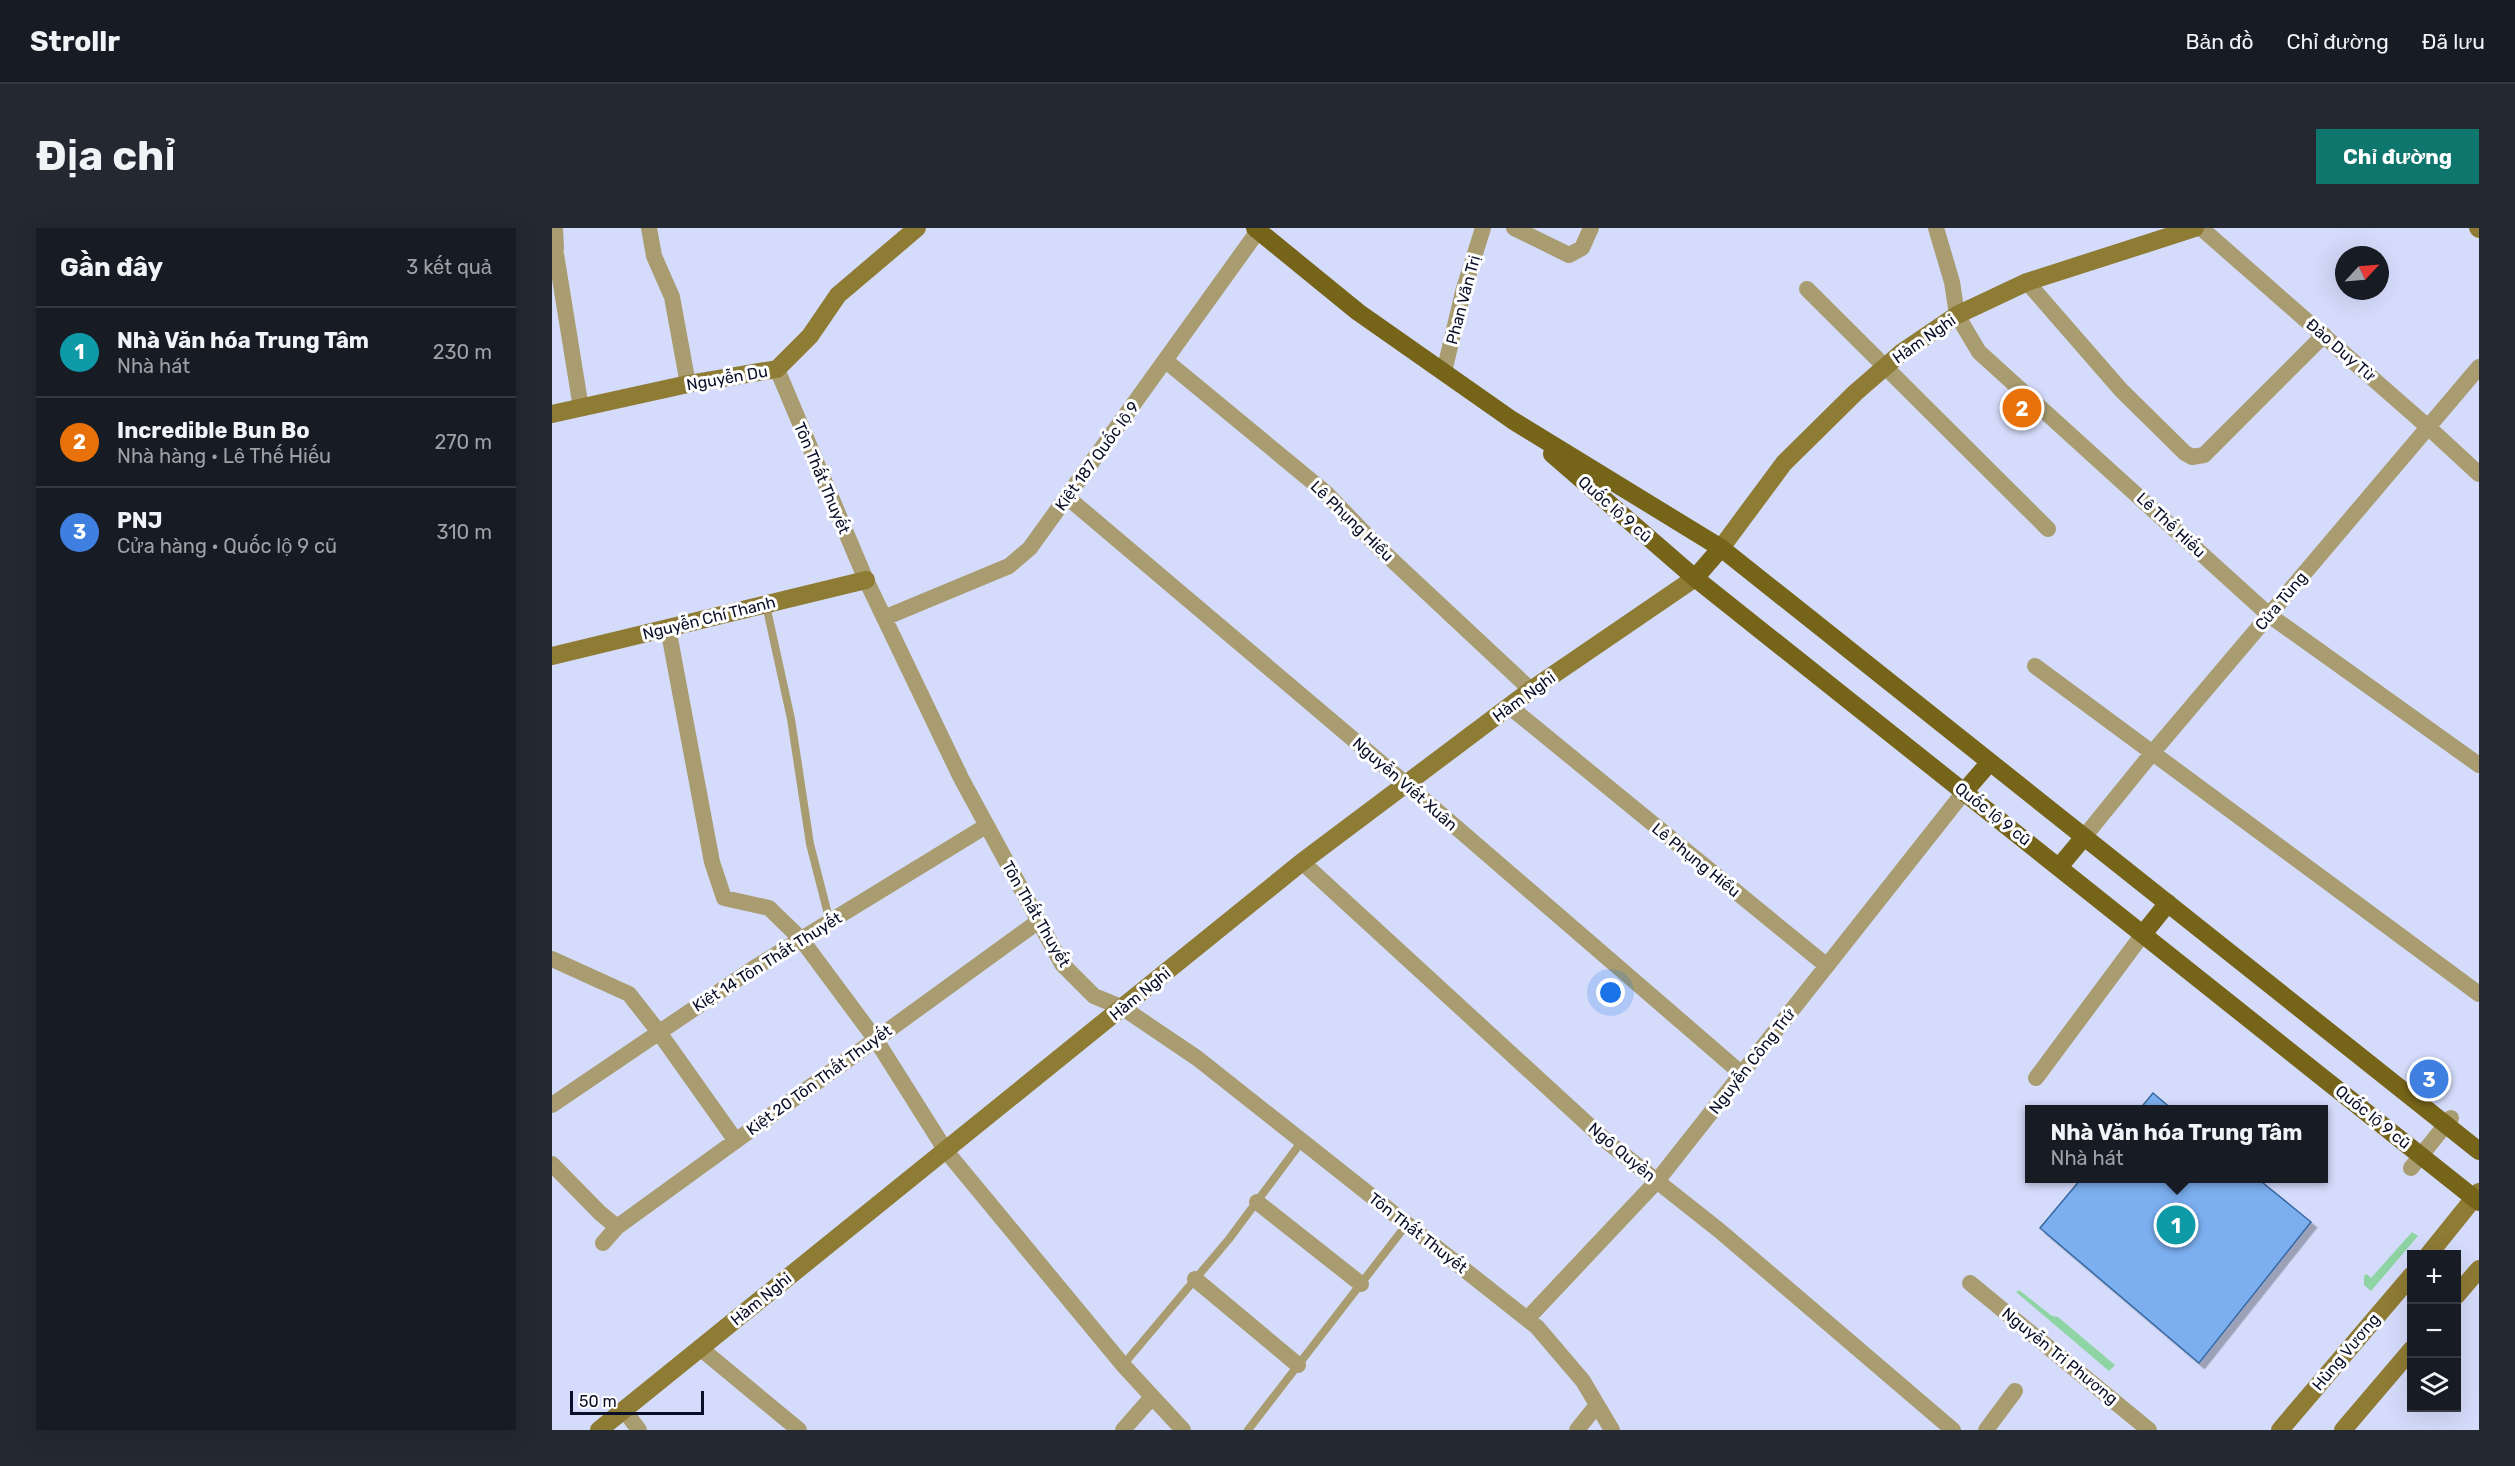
<!DOCTYPE html>
<html lang="vi">
<head>
<meta charset="utf-8">
<style>
	body { margin:0; font-family:Rubik,sans-serif; background:#242831; color:#f1f3f6 }
	.controls { position:absolute; right:18px; bottom:18px; display:grid; overflow:hidden; border-radius:0px; box-shadow:0 6px 24px #0002 }
	.controls button { width:54px; height:54px; display:grid; place-items:center; padding:0; border:0; border-bottom:2px solid #363941; background:#171b24; color:#f1f3f6; font:30px sans-serif }
	.compass { position:absolute; left:1783px; top:18px; width:54px; height:54px; border-radius:50%; background:#171b24; box-shadow:0 6px 24px #0002; rotate:64deg }
	.scale { position:absolute; left:18px; bottom:15px; width:134px; box-sizing:border-box; padding-left:6px; border:3px solid #0b0e28; border-top:0; font-size:16px; line-height:21px; white-space:nowrap; color:#0b0e28; -webkit-text-stroke:4px #fff; paint-order:stroke }
	.you { position:absolute; left:1059px; top:765px; width:21px; height:21px; margin:-15px; border:4px solid #fff; border-radius:50%; background:#1a73e8; box-shadow:0 0 0 9px #1a73e833 }
	.badge { display:grid; place-items:center; width:39px; height:39px; border-radius:50%; background:#0f766e; color:#fff; font-size:20px; font-weight:700 }
	.pin { position:absolute; translate:-50% -50%; border:3px solid #fff; box-shadow:0 2px 6px #0006 }
	.popup { position:absolute; left:1473px; top:877px; width:303px; height:78px; box-sizing:border-box; display:grid; place-content:center; border-radius:0px; background:#171b24; filter:drop-shadow(0 2px 4px #0005); font-size:20px; white-space:nowrap; color:#9ea1a6 }
	.popup b { font-size:22px; color:#f1f3f6 }
	.popup::after { content:''; position:absolute; left:50%; top:100%; margin-left:-12px; border:12px solid transparent; border-top-color:#171b24 }
	.list { margin:0; padding:0; list-style:none }
	h2 { display:flex; justify-content:space-between; align-items:center; height:78px; margin:0; padding:0 24px; font-size:26px }
	h2 small { font-size:20px; font-weight:400; color:#9ea1a6 }
	.list li { display:grid; grid-template-columns:39px 1fr auto; gap:18px; align-items:center; box-sizing:border-box; height:90px; padding:0 24px; border-top:2px solid #363941 }
	.list b { display:block; font-size:22px; white-space:nowrap }
	.list p { margin:0; font-size:20px; white-space:nowrap; color:#9ea1a6 }
	.list em { font-size:20px; font-style:normal; color:#9ea1a6 }
	.icon { flex:none; width:33px; height:33px; fill:none; stroke:currentColor; stroke-width:2; stroke-linecap:round; stroke-linejoin:round }
	.map { position:relative; flex:none; width:1927px; height:1202px; overflow:hidden; border-radius:0px }
	header { display:flex; align-items:center; gap:36px; box-sizing:border-box; height:84px; padding:0 30px; background:#171b24; border-bottom:2px solid #363941 }
	header strong { font-size:28px }
	nav { display:flex; gap:33px; margin-inline-start:auto; font-size:21px }
	.intro { display:flex; align-items:center; justify-content:space-between; box-sizing:border-box; height:144px; padding:0 36px }
	h1 { margin:0; font-size:42px }
	.button { padding:15px 27px; border-radius:0px; background:#0f766e; color:#fff; font-size:21px; font-weight:700 }
	main { display:flex; gap:36px; padding:0 36px }
	aside { flex:1; background:#171b24; border-radius:0px; box-shadow:0 6px 24px #0002 }
	.map>svg:first-child { display:block }
</style>
</head>
<body>
<header>
<strong>Strollr</strong>
<nav><a>Bản đồ</a><a>Chỉ đường</a><a>Đã lưu</a></nav>
</header>
<div class="intro"><h1>Địa chỉ</h1><a class="button">Chỉ đường</a></div>
<main>
<aside>
<h2>Gần đây<small>3 kết quả</small></h2>
<ul class="list">
<li><span class="badge" style="background:#0f9aa8">1</span><div><b>Nhà Văn hóa Trung Tâm</b><p>Nhà hát</p></div><em>230 m</em></li>
<li><span class="badge" style="background:#e8710a">2</span><div><b>Incredible Bun Bo</b><p>Nhà hàng · Lê Thế Hiếu</p></div><em>270 m</em></li>
<li><span class="badge" style="background:#3f7fe0">3</span><div><b>PNJ</b><p>Cửa hàng · Quốc lộ 9 cũ</p></div><em>310 m</em></li>
</ul>
</aside>
<div class="map">
<svg width="1927" height="1202" viewBox="0 0 1927 1202">
	<defs>
		<filter id="shadow"><feDropShadow dx="5.5" dy="5.5" stdDeviation="0" flood-color="#0004"/></filter>
	</defs>
	<rect width="100%" height="100%" fill="#d5dcfb"/>
	<path fill="#8fd4a5" d="M 1860,1004 L 1866,1008 L 1819,1063 L 1812,1057 L 1812,1048 L 1815,1046 L 1819,1050 Z
		M 1467,1062 L 1500,1088 L 1506,1089 L 1563,1137 L 1557,1143 L 1464,1064 Z"/>
	<path fill="#7baff0" stroke="#3968a1" stroke-width="1.5" filter="url(#shadow)" d="M 1601,865 L 1621,882 L 1587,882 Z
		M 1529,951 L 1706,951 L 1759,994 L 1647,1135 L 1488,1000 Z"/>
	<g fill="none" stroke-linecap="round" stroke-linejoin="round">
		<path stroke="#a89c70" stroke-width="8" d="M 214,377 L 239,491 L 258,616 L 278,694
			M 571,1137 L 677,1011 L 750,913
			M 696,1202 L 855,996"/>
		<path stroke="#a89c70" stroke-width="16" d="M 97,0 L 102,28 L 120,69 L 136,156
			M 962,0 L 1017,27 L 1030,20 L 1039,0
			M 1384,0 L 1400,54 L 1405,87 L 1427,124 L 1717,387 L 1927,537
			M 1649,0 L 1876,199 L 1927,246
			M 4,26 L 29,180
			M 0,31 L 4,20 L 3,0
			M 1475,54 L 1569,162 L 1633,225 L 1640,229 L 1652,227 L 1772,107
			M 1255,61 L 1496,301
			M 614,133 L 774,265 L 825,318 L 979,462
			M 225,141 L 314,352 L 409,550 L 510,736 L 542,768 L 571,780 L 645,830 L 985,1099 L 1031,1153 L 1060,1202
			M 892,144 L 911,64 L 931,0
			M 515,269 L 854,556 L 1190,846
			M 332,390 L 457,338 L 478,320 L 706,3
			M 116,400 L 160,634 L 172,670 L 217,680 L 249,711 L 324,812 L 394,923 L 571,1137 L 631,1202
			M 1483,438 L 1927,766
			M 958,479 L 1275,738
			M 1532,609 L 1601,524 L 1927,139
			M 750,634 L 1053,912 L 1168,1003 L 1401,1202
			M 0,731 L 77,766 L 106,803 L 184,913
			M 1484,850 L 1591,706
			M 0,877 L 202,740 L 434,598
			M 0,936 L 48,985 L 65,999
			M 1859,940 L 1899,890
			M 705,974 L 809,1056
			M 51,1015 L 65,999 L 487,693
			M 643,1051 L 746,1137
			M 1418,1055 L 1597,1202
			M 975,1091 L 1105,953 L 1412,564
			M 148,1120 L 247,1202
			M 72,1182 L 87,1202
			M 571,1202 L 600,1169
			M 1025,1202 L 1045,1177
			M 1434,1202 L 1463,1163"/>
		<path stroke="#8e7b34" stroke-width="18" d="M 1926,0 L 1927,1
			M 0,186 L 136,156 L 225,141 L 258,108 L 286,67 L 365,0
			M 1169,320 L 1232,235 L 1303,165 L 1349,125 L 1405,87 L 1475,54 L 1643,0
			M 0,428 L 314,352
			M 1877,1026 L 1927,964
			M 1904,1068 L 1927,1041
			M 47,1202 L 750,634 L 979,462 L 1143,350
			M 1728,1202 L 1860,1047
			M 1791,1202 L 1860,1121"/>
		<path stroke="#766419" stroke-width="18" d="M 703,0 L 806,84 L 960,192 L 1169,320 L 1927,923
			M 1000,226 L 1143,350 L 1927,974
			M 1143,350 L 1169,320
			M 1412,564 L 1438,534
			M 1507,639 L 1532,609
			M 1591,706 L 1616,675"/>
	</g>
	<g text-anchor="middle" dominant-baseline="central" stroke-width="6" stroke-linejoin="round" paint-order="stroke">
		<g font-size="16" fill="#0b0e28" stroke="#fff">
			<text transform="translate(911 72) rotate(-75)">Phan Văn Trị</text>
			<text transform="translate(1372 111) rotate(-35)">Hàm Nghi</text>
			<text transform="translate(1789 122) rotate(41)">Đào Duy Từ</text>
			<text transform="translate(175 150) rotate(-10)">Nguyễn Du</text>
			<text transform="translate(545 228) rotate(-54)">Kiệt 187 Quốc lộ 9</text>
			<text transform="translate(270 250) rotate(67)">Tôn Thất Thuyết</text>
			<text transform="translate(1063 281) rotate(41)">Quốc lộ 9 cũ</text>
			<text transform="translate(800 293) rotate(44)">Lê Phụng Hiểu</text>
			<text transform="translate(1619 297) rotate(43)">Lê Thế Hiếu</text>
			<text transform="translate(1729 373) rotate(-50)">Cửa Tùng</text>
			<text transform="translate(157 390) rotate(-14)">Nguyễn Chí Thanh</text>
			<text transform="translate(972 469) rotate(-36)">Hàm Nghi</text>
			<text transform="translate(853 556) rotate(41)">Nguyễn Viết Xuân</text>
			<text transform="translate(1441 586) rotate(38)">Quốc lộ 9 cũ</text>
			<text transform="translate(1144 632) rotate(39)">Lê Phụng Hiểu</text>
			<text transform="translate(484 686) rotate(60)">Tôn Thất Thuyết</text>
			<text transform="translate(215 734) rotate(-32)">Kiệt 14 Tôn Thất Thuyết</text>
			<text transform="translate(588 766) rotate(-39)">Hàm Nghi</text>
			<text transform="translate(1200 833) rotate(-52)">Nguyễn Công Trứ</text>
			<text transform="translate(267 852) rotate(-36)">Kiệt 20 Tôn Thất Thuyết</text>
			<text transform="translate(1821 889) rotate(39)">Quốc lộ 9 cũ</text>
			<text transform="translate(1070 924) rotate(40)">Ngô Quyền</text>
			<text transform="translate(866 1005) rotate(38)">Tôn Thất Thuyết</text>
			<text transform="translate(209 1071) rotate(-39)">Hàm Nghi</text>
			<text transform="translate(1794 1124) rotate(-50)">Hùng Vương</text>
			<text transform="translate(1508 1128) rotate(39)">Nguyễn Tri Phương</text>
		</g>
	</g>
</svg>
<div class="controls">
<button>+</button>
<button>−</button>
<button><svg class="icon" aria-label="layers" viewBox="0 0 24 24"><path d="M12 4l9 5-9 5-9-5zM3 14l9 5 9-5"/></svg></button>
</div>
<svg class="compass" viewBox="-18 -18 36 36"><path d="M0-13l5 13h-10z" fill="#e53935"/><path d="M0 13l5-13h-10z" fill="#9ea1a6"/></svg>
<div class="scale">50 m</div>
<div class="you"></div>
<div class="pin badge" style="left:1624px;top:997px;background:#0f9aa8">1</div>
<div class="popup"><b>Nhà Văn hóa Trung Tâm</b>Nhà hát</div>
<div class="pin badge" style="left:1470px;top:180px;background:#e8710a">2</div>
<div class="pin badge" style="left:1877px;top:851px;background:#3f7fe0">3</div>
</div>
</main>
</body>
</html>
